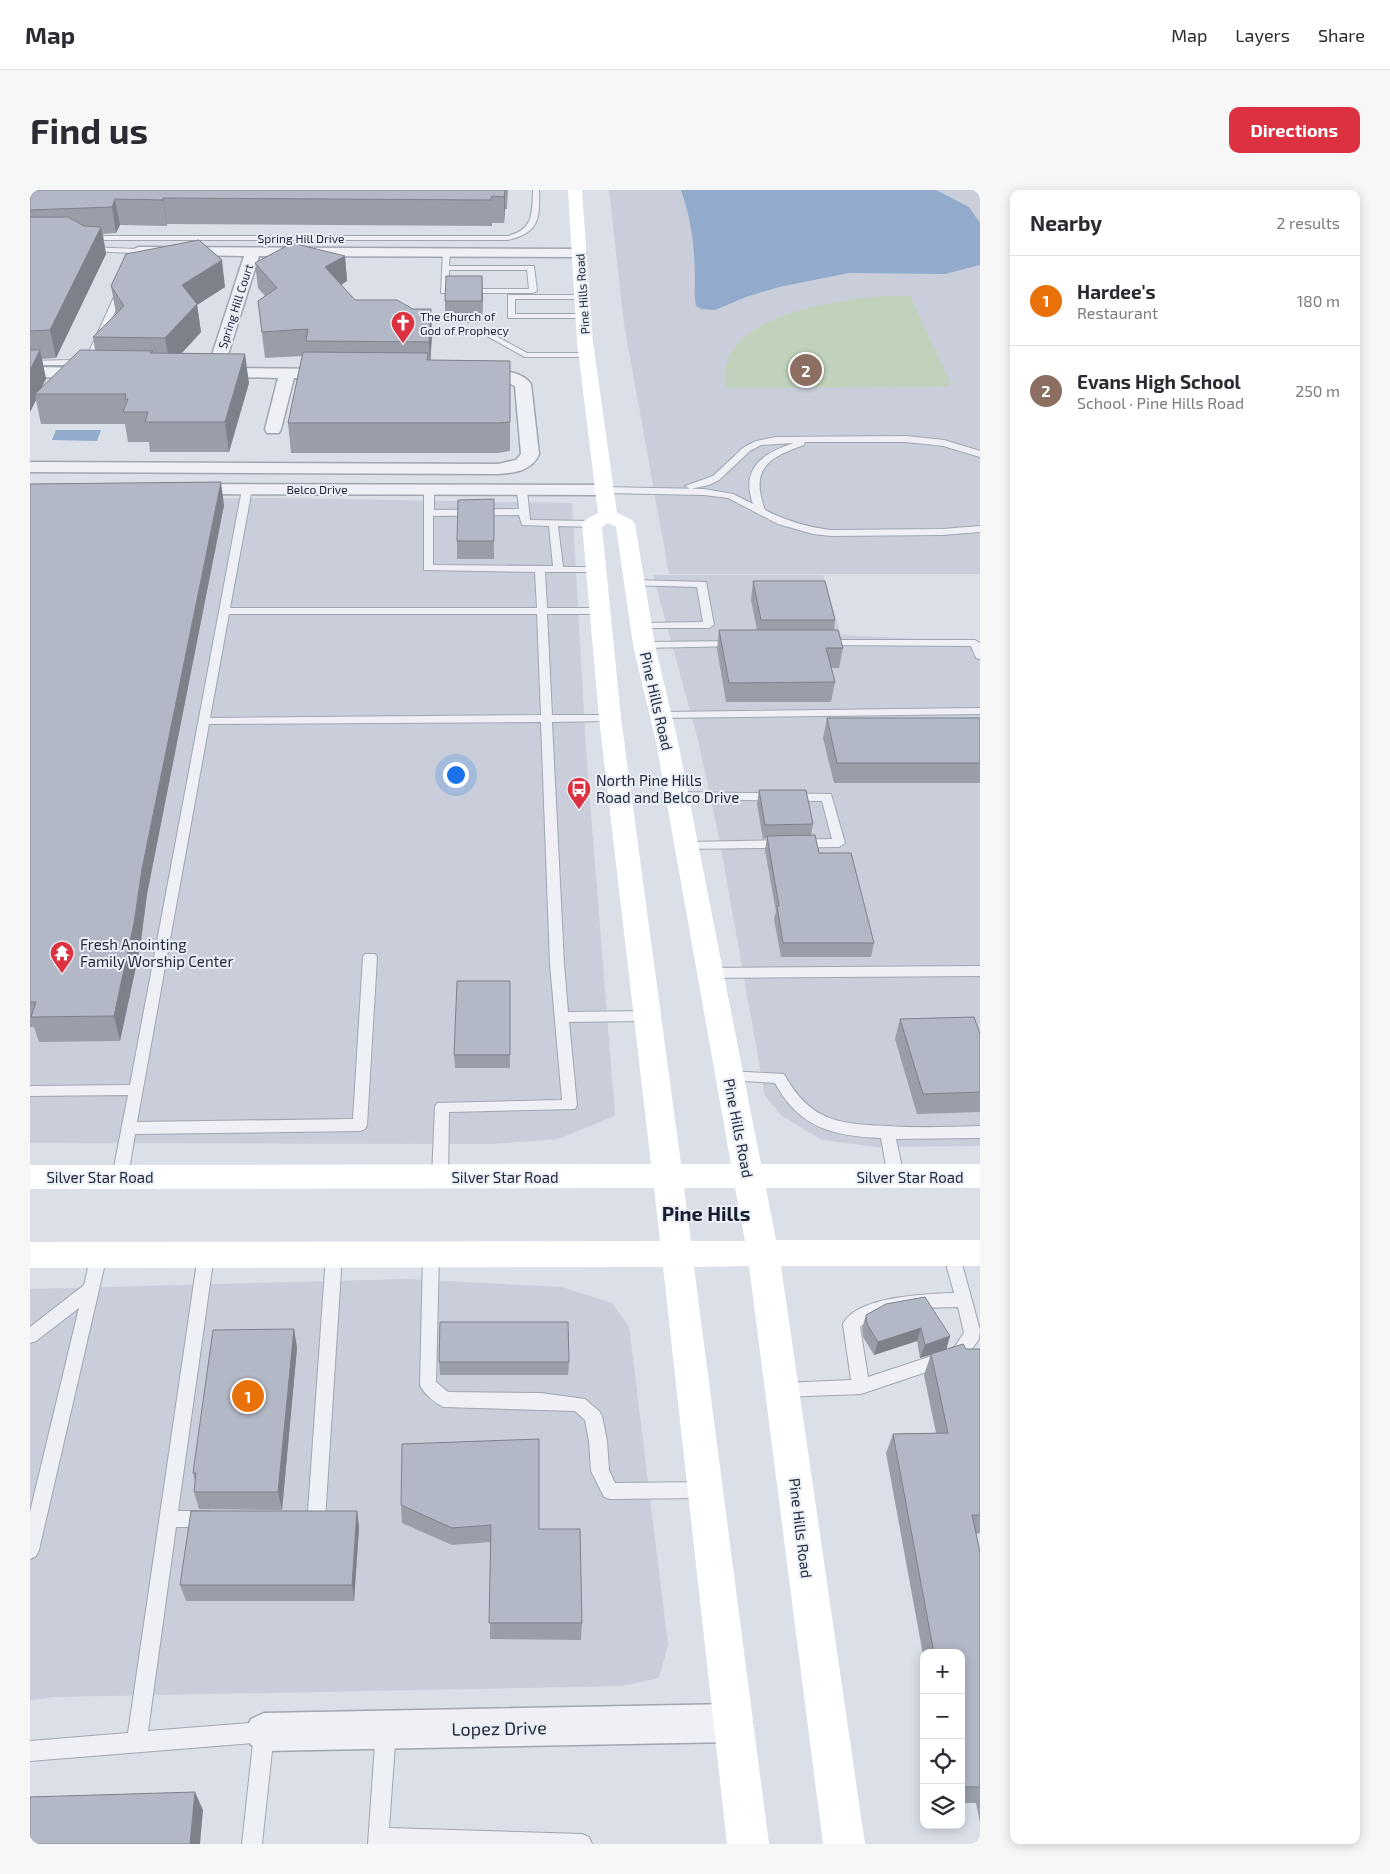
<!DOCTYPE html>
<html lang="en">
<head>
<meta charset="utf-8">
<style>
	body { margin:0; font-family:"Exo 2",sans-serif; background:#f7f7f7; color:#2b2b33 }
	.controls { position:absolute; right:15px; bottom:15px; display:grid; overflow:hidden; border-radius:10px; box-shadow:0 2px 12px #0003 }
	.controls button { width:45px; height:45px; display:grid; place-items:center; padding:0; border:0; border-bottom:1px solid #e1e1e2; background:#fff; color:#2b2b33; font:25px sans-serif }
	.you { position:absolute; left:425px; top:584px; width:18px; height:18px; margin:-12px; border:4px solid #fff; border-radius:50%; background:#1a73e8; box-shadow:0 0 0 8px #1a73e833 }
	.badge { display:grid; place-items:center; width:32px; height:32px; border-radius:50%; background:#dc3140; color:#fff; font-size:16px; font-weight:700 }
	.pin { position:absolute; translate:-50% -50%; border:2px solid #fff; box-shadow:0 1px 5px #0006 }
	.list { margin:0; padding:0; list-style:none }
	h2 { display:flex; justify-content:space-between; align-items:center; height:65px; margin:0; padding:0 20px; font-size:21px }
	h2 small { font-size:16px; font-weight:400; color:#7c7c81 }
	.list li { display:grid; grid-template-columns:32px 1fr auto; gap:15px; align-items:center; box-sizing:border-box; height:90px; padding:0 20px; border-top:1px solid #e1e1e2 }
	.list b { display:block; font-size:19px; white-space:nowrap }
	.list p { margin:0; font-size:16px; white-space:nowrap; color:#7c7c81 }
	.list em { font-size:16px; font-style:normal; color:#7c7c81 }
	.icon { flex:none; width:28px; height:28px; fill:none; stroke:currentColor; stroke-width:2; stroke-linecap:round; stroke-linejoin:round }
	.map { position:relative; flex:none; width:950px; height:1654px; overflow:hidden; border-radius:10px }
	header { display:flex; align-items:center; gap:30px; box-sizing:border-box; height:70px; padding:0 25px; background:#fff; border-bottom:1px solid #e1e1e2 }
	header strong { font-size:24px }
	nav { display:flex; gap:28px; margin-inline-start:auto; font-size:18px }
	.intro { display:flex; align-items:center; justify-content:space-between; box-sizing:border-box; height:120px; padding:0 30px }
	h1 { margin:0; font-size:35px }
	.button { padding:12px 22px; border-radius:10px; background:#dc3140; color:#fff; font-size:18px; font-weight:700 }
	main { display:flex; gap:30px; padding:0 30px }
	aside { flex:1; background:#fff; border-radius:10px; box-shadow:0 2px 12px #0003 }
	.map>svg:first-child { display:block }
</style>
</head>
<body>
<header>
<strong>Map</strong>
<nav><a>Map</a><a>Layers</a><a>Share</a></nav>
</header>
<div class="intro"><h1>Find us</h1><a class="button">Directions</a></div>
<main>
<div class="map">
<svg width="950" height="1654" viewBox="0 0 950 1654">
	<rect width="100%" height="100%" fill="#dbdfe7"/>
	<path fill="#c9ceda" d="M 579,0 L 950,0 L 950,384 L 639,384 L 594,134 Z
		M 249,308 L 542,313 L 557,574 L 585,926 L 528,949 L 462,954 L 0,953 L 0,309 Z
		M 623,385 L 793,385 L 811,445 L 950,452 L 950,956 L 847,957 L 792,950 L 752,926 L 735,906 L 688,642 L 668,550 Z
		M 376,1089 L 532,1097 L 582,1113 L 599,1136 L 638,1455 L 629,1488 L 592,1496 L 24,1507 L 0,1510 L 0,1099 Z"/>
	<path fill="#c0d2bb" d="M 858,106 L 880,106 L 921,194 L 914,197 L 696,198 C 680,125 811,109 858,106 Z"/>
	<path fill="#92aacc" d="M 651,0 L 906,0 L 939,17 L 950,33 L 950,75 L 915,84 L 819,83 L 749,97 L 716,107 L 685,120 L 671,119 L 666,116 C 664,107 665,98 665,89 C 665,59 661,28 651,0 Z
		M 26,240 L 71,240 L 67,251 L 22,250 Z"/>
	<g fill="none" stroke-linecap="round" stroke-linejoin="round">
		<defs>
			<path id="service" d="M 503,0 L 509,0 C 510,29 509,43 478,50 L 56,50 L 52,48 L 56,46 L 478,46 C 504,39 502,23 503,0 Z
				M 56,57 L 108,59 L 112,61 L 106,73 L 103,73 L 99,71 L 103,63 L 59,61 L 56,61 Z
				M 413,60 L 420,62 L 419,76 L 504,76 L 507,101 L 503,103 L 411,103 ZM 419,80 L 497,80 L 499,99 L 418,99 Z
				M 89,96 L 96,98 L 64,167 L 40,175 L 0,175 L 0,171 L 40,170 L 58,164 Z
				M 478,105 L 555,105 L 555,109 L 485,109 L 485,124 L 554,124 L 558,126 L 554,128 L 478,128 Z
				M 381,139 L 457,141 L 497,163 L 557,163 L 561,165 L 557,167 L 495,167 L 455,145 L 384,143 L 381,143 Z
				M 876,246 L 914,250 L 950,261 L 950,267 L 913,256 L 876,252 L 775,252 L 774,255 C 737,268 720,279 735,320 C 756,331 777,337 801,340 L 913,339 L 950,336 L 950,342 L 913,345 L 801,346 L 783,344 L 748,334 L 698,308 L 674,305 L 574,303 L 569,300 L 574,297 L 674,299 L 703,304 L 723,314 C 710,278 733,263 764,253 L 731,255 L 720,261 L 689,290 L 679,295 L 660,299 L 655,296 L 683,286 L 714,257 L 726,251 L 746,247 Z
				M 217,296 L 222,299 L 200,418 L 507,418 L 505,382 L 394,380 L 394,300 L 399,297 L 404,300 L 404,320 L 489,319 L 487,300 L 492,297 L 497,300 L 500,330 L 562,331 L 567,334 L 562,337 L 528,336 L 533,377 L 565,377 L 569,378 L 569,382 L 515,382 L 517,418 L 570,418 L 575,421 L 570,424 L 517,424 L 522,525 L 580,525 L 586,528 L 580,531 L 522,532 L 534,774 L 538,822 L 617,821 L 622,823 L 624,826 L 622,829 L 617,831 L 539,832 L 547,915 L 545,919 L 419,922 L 418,987 L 415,991 L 410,993 L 405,991 L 402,987 L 405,917 L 407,913 L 532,910 L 520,774 L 511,532 L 179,534 L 107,932 L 323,929 L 333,767 L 335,764 L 345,764 L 347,767 L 337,935 L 335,939 L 330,941 L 105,944 L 98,987 L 95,991 L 90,993 L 85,991 L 82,987 L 98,905 L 0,906 L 0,896 L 100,895 L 212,299 ZM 489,325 L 492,335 L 519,336 L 523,376 L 403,375 L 403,326 ZM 199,424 L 507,424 L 511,525 L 180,528 Z
				M 603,390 L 676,392 L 684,435 L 679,438 L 607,438 L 606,436 L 611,433 L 673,432 L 667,397 L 599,395 L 598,393 Z
				M 794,450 L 945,450 L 950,453 L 950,469 L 946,468 L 941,456 L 790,455 L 789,453 L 790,451 Z
				M 705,451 L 710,454 L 709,456 L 614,458 L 609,455 L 614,452 Z
				M 950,518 L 950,524 L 631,528 L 625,525 L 631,522 Z
				M 646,602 L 801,604 L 815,653 L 809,657 L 652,659 L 650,656 L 656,652 L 802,649 L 792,611 L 642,609 L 640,606 Z
				M 950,776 L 950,786 L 680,788 L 675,786 L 673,783 L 675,780 L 680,778 Z
				M 699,881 L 754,884 C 780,931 808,934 857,936 C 888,938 919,937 950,936 L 950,948 L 866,949 L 874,987 L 871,991 L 866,993 L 861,991 L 858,987 L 851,948 C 803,946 769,938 745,893 L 694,890 L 692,886 L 694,882 Z
				M 921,1057 L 927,1058 L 929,1063 L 950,1140 L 949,1149 L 935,1169 L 929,1171 L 831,1204 L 753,1207 L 747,1205 L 745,1200 L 747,1195 L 753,1193 L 821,1190 L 813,1134 C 827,1106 896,1104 924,1103 L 913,1063 L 915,1058 ZM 928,1117 L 934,1143 L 923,1159 L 838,1187 L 830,1137 C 854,1116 897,1118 928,1117 Z
				M 69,1059 L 75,1060 L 77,1065 L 9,1360 L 6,1366 L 0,1369 L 0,1322 L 49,1118 L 6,1151 L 0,1153 L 0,1137 L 54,1095 L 61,1065 L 63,1060 Z
				M 176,1059 L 182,1060 L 184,1065 L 148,1321 L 178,1321 L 184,1323 L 187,1329 L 184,1335 L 178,1337 L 146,1337 L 118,1541 L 234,1532 L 241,1535 L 244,1542 L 232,1654 L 212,1654 L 223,1553 L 0,1571 L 0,1551 L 98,1543 L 168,1065 L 170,1060 Z
				M 304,1059 L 310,1060 L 312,1065 L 295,1330 L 292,1336 L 286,1338 L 271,1336 L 268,1330 L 271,1324 L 278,1322 L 296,1065 L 298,1060 Z
				M 401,1059 L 407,1060 L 409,1065 L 406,1192 L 418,1202 L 511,1203 L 555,1209 L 569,1221 L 572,1226 L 577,1251 L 579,1280 L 585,1293 L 675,1292 L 681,1294 L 684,1300 L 681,1306 L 675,1308 L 580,1309 L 574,1307 L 561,1281 L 559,1251 L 555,1230 L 545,1221 L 414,1217 C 405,1213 394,1204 390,1195 L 393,1065 L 395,1060 Z
				M 356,1530 L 363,1533 L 366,1540 L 359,1638 L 552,1644 L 559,1647 L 562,1654 L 338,1654 L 346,1540 L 349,1533 Z"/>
			<path id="minor" d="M 108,57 L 549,59 L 554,60 L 556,63 L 554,66 L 549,67 L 229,66 L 196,171 L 194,174 L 182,174 L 180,171 L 214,66 L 103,64 L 101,61 Z
				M 0,177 L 61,178 L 67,180 L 69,183 L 67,186 L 61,188 L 0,187 Z
				M 183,178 L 304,179 L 310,181 L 312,184 L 310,187 L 304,189 L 264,188 L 251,239 L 249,243 L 237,243 L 235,239 L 248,188 L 177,186 L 175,183 L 177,180 Z
				M 445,179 C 462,181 490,178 501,194 L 509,264 C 502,281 484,283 468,284 L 0,282 L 0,272 L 468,274 L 486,270 L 491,264 L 485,196 L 476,192 L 439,187 L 437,184 L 439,181 Z
				M 156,294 L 574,295 L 580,296 L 583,300 L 580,304 L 574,305 L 156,304 L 150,303 L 147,299 L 150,295 Z
				M 703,1514 L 716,1520 L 722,1533 L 716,1546 L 703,1552 L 234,1561 L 221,1555 L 215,1542 L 221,1529 L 234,1523 Z"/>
		</defs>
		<use href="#service" stroke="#a0a6b1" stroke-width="2"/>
		<use href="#minor" stroke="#a0a6b1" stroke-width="3"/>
		<use href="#service" fill="#eef0f5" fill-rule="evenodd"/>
		<use href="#minor" fill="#eef0f5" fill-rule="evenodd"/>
		<path fill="#fff" fill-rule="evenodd" d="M 538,0 L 552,0 L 563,152 L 587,323 L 602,330 L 605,334 L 625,455 L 648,552 L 731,974 L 950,974 L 950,998 L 736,998 L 746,1050 L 950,1050 L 950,1076 L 751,1076 L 835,1654 L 793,1654 L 719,1076 L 664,1077 L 739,1654 L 697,1654 L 633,1077 L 0,1078 L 0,1052 L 630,1051 L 624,998 L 0,999 L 0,975 L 621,974 L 569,528 L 552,334 L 555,330 L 568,323 L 547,152 ZM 578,333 L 586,337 L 603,455 L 626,552 L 701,974 L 651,974 L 591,528 L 572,337 ZM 654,998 L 705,998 L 715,1051 L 661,1051 Z"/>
	</g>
	<path fill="#999ea9" d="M 0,0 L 478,0 L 477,19 L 475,19 L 474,33 L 462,33 L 462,36 L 137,34 L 137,36 L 90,35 L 86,43 L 73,44 L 76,64 L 26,168 L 12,169 L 16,189 L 12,197 L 65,160 L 63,147 L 86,124 L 81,96 L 195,97 L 167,115 L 171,142 L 151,164 L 219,193 L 199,262 L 120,262 L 119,252 L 98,252 L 95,234 L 11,234 L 6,210 L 0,222 Z
		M 315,66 L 317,91 L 311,95 L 325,110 L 402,145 L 400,170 L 480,171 L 480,261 L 468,263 L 261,263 L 258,233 L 272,166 L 235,168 L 228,111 L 235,106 L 228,98 L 225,73 Z
		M 452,86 L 452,133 L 415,133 L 415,111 Z
		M 0,294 L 194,315 L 117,704 L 110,758 L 90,851 L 9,852 L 4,837 L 0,837 Z
		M 464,309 L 464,369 L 427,369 L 427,351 Z
		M 723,391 L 805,430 L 804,440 L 813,458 L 809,478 L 801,478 L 805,492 L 801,512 L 696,512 L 687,459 L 689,440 L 727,440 L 721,410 Z
		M 797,528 L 950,528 L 950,593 L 804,593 L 793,548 Z
		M 729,600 L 783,634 L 781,646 L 789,663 L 844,753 L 841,767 L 751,767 L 744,729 L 746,722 L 735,660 L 737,648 L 733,649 L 727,614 Z
		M 480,791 L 480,878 L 425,878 L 424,865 Z
		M 870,829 L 950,844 L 950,922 L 887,924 L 865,849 Z
		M 836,1125 L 920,1146 L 916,1160 L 890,1168 L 887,1151 L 844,1165 L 833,1147 L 832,1138 Z
		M 264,1139 L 267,1158 L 252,1320 L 169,1319 L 164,1302 L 165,1291 L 163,1283 Z
		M 936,1159 L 950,1159 L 950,1343 L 946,1344 L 950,1362 L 950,1633 L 946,1613 L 931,1613 L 931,1463 L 894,1463 L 894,1470 L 856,1263 L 863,1244 L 906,1243 L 894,1185 L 901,1164 Z
		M 409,1172 L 539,1172 L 538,1185 L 410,1185 Z
		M 371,1315 L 509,1339 L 552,1433 L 551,1450 L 460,1449 L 461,1352 L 422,1355 L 372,1333 Z
		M 327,1321 L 329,1338 L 324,1411 L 156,1411 L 150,1395 Z"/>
	<path fill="#7d818a" d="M 475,0 L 475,19 L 474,33 L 474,7 Z
		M 133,8 L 137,34 L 137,36 L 133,10 Z
		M 85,9 L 90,35 L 86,43 L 82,17 Z
		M 71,37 L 76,64 L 26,168 L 20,140 Z
		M 315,66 L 317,91 L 297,103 L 295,77 Z
		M 192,70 L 195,97 L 167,115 L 171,142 L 140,176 L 135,148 L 152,95 Z
		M 452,86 L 453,107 L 452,133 Z
		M 401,119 L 402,145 L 400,178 L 399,152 Z
		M 10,160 L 16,189 L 8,204 L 5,204 L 6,210 L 0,222 L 0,180 Z
		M 215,164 L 219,193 L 199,262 L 195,232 Z
		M 191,292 L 194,315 L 117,704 L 110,758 L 90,851 L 84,826 L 112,679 Z
		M 891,1138 L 887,1151 L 844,1165 L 848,1152 Z
		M 264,1139 L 267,1158 L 252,1320 L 248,1302 Z
		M 920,1146 L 916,1160 L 890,1168 L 895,1155 Z
		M 327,1321 L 329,1338 L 324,1411 L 322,1395 Z
		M 165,1602 L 173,1620 L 170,1654 L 160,1654 Z"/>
	<path fill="#b2b8c5" stroke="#7d818a" d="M 0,0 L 475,0 L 474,7 L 462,6 L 461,10 L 133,8 L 133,10 L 85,9 L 82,17 L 0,20 Z
		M 0,27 L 38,27 L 54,36 L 71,37 L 20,140 L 0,141 Z
		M 169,50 L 192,70 L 152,95 L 167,114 L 135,148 L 63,147 L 94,116 L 81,96 L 96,64 Z
		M 262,53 L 315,66 L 295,77 L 325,110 L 367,110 L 383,119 L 401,119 L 399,152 L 276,151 L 278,139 L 232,142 L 228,111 L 247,98 L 225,73 Z
		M 416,86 L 452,86 L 452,111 L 415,111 Z
		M 0,160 L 10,160 L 0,180 Z
		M 50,160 L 123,161 L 120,163 L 215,164 L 195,232 L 115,232 L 118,222 L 93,222 L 98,209 L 95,209 L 96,204 L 5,204 Z
		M 273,162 L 398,163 L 397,170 L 480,171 L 480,232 L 468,233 L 258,233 Z
		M 191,292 L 112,679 L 104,733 L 84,826 L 1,827 L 6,812 L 0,812 L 0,294 Z
		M 464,309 L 464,351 L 427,351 L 428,310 Z
		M 723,391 L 795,391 L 805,430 L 731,430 Z
		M 689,440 L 808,440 L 813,458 L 796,458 L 805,492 L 699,493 Z
		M 797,528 L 950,528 L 950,573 L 807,573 Z
		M 729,600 L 776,600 L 783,634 L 735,635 Z
		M 785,645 L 789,663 L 821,663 L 844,753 L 753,753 L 747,716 L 749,716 L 737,646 Z
		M 427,791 L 480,791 L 480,865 L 424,865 Z
		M 944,827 L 950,844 L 950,902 L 893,904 L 870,829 Z
		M 895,1107 L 920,1146 L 895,1155 L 891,1138 L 848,1152 L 837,1134 L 836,1125 L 856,1114 Z
		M 410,1132 L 538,1132 L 539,1172 L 409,1172 Z
		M 264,1139 L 248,1302 L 164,1302 L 166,1283 L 163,1283 L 183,1140 Z
		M 933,1154 L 936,1159 L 950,1159 L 950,1325 L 942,1325 L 950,1362 L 950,1597 L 931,1597 L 931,1463 L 904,1463 L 863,1244 L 918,1243 L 901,1164 Z
		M 509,1249 L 509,1339 L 550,1339 L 552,1433 L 459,1433 L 461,1335 L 422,1338 L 371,1315 L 372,1254 Z
		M 161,1321 L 327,1321 L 322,1395 L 150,1395 Z
		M 165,1602 L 160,1654 L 0,1654 L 0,1607 Z"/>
	<defs>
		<symbol id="church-pin" viewBox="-11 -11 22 30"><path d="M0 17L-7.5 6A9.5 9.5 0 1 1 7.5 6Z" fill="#dc3140" stroke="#eaeef5"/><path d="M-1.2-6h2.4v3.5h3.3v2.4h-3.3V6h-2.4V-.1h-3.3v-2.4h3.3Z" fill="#fff"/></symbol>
		<symbol id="bus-pin" viewBox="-11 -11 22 30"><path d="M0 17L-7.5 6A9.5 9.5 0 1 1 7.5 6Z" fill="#dc3140" stroke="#eaeef5"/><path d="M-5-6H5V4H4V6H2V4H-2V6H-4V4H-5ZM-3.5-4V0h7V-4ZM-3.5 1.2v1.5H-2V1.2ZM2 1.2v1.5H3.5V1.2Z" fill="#fff"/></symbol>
		<symbol id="temple-pin" viewBox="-11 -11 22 30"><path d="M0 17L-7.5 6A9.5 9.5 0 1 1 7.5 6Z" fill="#dc3140" stroke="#eaeef5"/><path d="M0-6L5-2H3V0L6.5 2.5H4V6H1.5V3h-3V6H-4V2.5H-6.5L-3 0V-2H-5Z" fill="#fff"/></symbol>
	</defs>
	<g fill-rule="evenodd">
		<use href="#church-pin" x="359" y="119" width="28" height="38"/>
		<use href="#bus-pin" x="535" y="585" width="28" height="38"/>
		<use href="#temple-pin" x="18" y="749" width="28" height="38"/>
	</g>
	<g text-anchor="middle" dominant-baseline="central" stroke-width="4" stroke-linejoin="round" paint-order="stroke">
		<g font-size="12" fill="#242c3f" stroke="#eaeef5">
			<text x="271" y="48">Spring Hill Drive</text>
			<text transform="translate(552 104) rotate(-94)">Pine Hills Road</text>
			<text transform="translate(205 116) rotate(-72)">Spring Hill Court</text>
			<text x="287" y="299">Belco Drive</text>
		</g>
		<g font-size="12" fill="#242c3f" stroke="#eaeef5" text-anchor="start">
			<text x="390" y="126">The Church of<tspan x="390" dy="14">God of Prophecy</tspan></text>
		</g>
		<g font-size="15" fill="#242c3f" stroke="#eaeef5">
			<text transform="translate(627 511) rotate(77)">Pine Hills Road</text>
			<text transform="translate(709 938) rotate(79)">Pine Hills Road</text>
			<text x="70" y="987">Silver Star Road</text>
			<text x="475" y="987">Silver Star Road</text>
			<text x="880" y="987">Silver Star Road</text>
			<text transform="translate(771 1338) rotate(83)">Pine Hills Road</text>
		</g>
		<g font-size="15" fill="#242c3f" stroke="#eaeef5" text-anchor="start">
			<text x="566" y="590">North Pine Hills<tspan x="566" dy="17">Road and Belco Drive</tspan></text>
			<text x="50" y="754">Fresh Anointing<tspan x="50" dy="17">Family Worship Center</tspan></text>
		</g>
		<g font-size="18" fill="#242c3f" stroke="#eaeef5">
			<text transform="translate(469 1538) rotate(-1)">Lopez Drive</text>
		</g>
		<g font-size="20" font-weight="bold" fill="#161d2f" stroke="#eaeef5">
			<text x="676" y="1023">Pine Hills</text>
		</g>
	</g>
</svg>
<div class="controls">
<button>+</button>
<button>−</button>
<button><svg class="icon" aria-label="locate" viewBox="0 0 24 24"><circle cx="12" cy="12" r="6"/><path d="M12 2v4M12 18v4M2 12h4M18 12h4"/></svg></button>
<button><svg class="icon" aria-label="layers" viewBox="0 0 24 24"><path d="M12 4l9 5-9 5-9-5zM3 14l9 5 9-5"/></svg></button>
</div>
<div class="you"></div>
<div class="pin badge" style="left:218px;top:1206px;background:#e8710a">1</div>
<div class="pin badge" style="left:776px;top:180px;background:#8d6e63">2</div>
</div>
<aside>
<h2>Nearby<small>2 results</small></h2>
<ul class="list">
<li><span class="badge" style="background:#e8710a">1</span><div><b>Hardee's</b><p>Restaurant</p></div><em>180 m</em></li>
<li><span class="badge" style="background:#8d6e63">2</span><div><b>Evans High School</b><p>School · Pine Hills Road</p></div><em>250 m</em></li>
</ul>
</aside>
</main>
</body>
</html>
